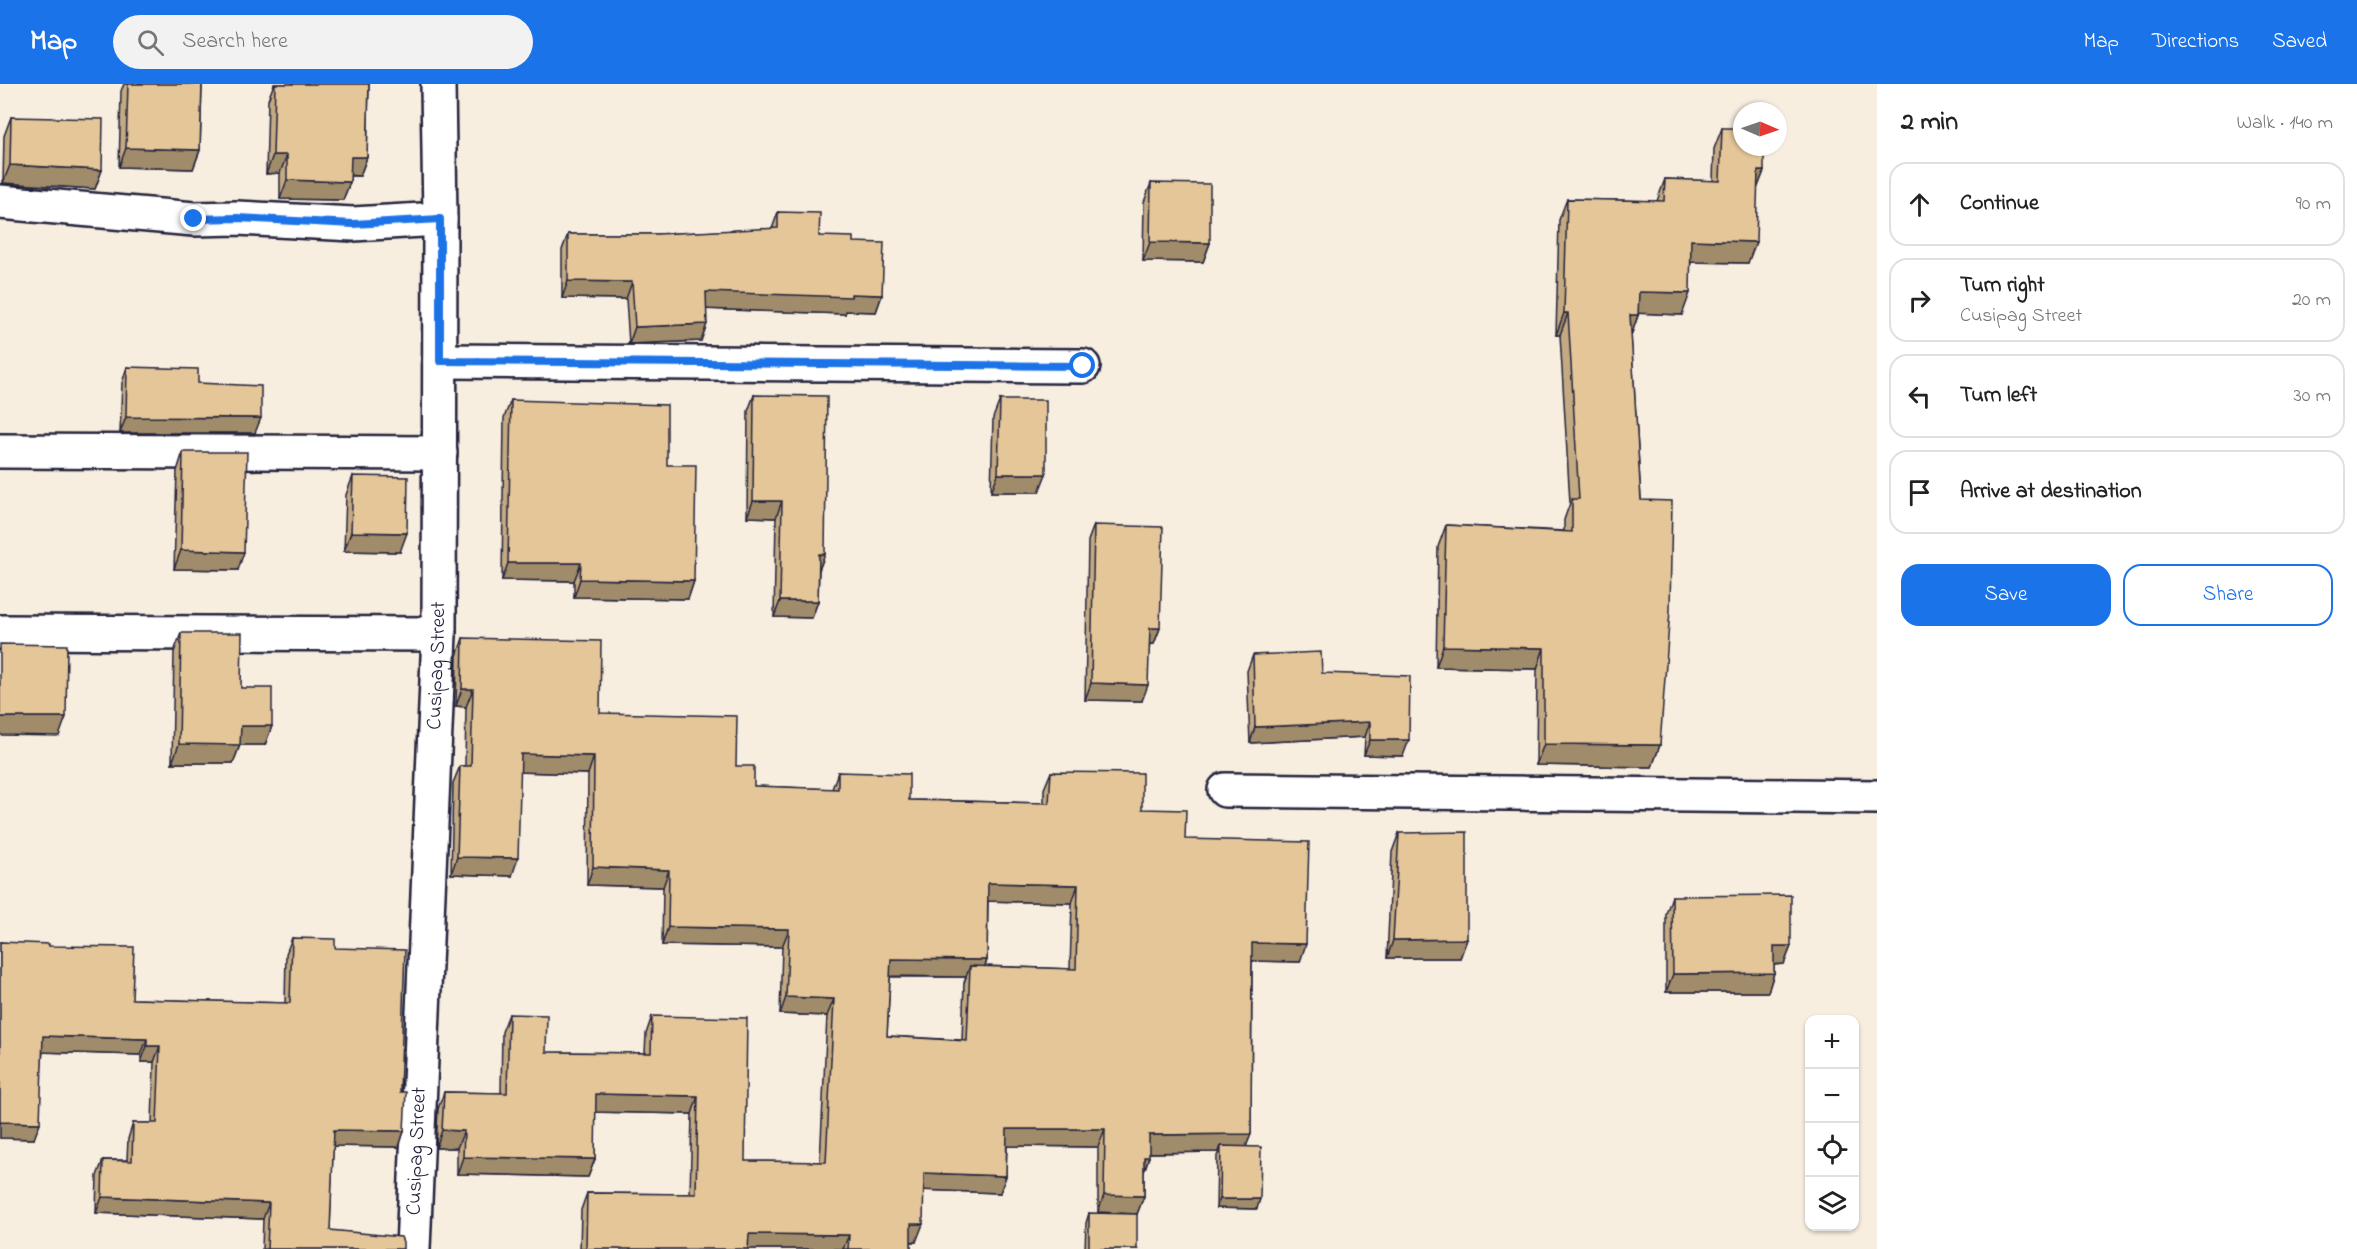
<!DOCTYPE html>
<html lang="en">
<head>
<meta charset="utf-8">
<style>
	body { margin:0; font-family:"Indie Flower",sans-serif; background:#f2f2f2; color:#222 }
	.controls { position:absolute; right:18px; bottom:18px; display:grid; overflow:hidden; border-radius:12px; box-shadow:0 2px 4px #0004 }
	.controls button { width:54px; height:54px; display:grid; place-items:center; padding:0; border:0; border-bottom:2px solid #e0e0e0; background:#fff; color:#222; font:30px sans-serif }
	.compass { position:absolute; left:1733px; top:18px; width:54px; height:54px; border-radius:50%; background:#fff; box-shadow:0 2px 4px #0004; rotate:92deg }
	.stop { position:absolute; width:18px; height:18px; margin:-14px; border:4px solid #1a73e8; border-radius:50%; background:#fff }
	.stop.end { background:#1a73e8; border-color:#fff; box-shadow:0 2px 6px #0008 }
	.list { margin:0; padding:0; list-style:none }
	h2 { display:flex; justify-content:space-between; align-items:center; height:78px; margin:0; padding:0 24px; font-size:26px }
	h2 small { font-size:20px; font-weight:400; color:#767676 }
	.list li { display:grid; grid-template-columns:39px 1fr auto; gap:18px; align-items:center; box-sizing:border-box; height:84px; margin:0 12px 12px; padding:0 12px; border:2px solid #e0e0e0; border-radius:18px }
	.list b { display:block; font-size:22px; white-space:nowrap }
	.list p { margin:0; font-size:20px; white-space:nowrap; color:#767676 }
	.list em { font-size:20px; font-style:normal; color:#767676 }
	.actions { display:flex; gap:12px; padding:18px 24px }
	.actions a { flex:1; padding:14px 0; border:2px solid #1a73e8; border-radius:18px; text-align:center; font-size:21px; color:#1a73e8 }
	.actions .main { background:#1a73e8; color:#fff }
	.icon { flex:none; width:33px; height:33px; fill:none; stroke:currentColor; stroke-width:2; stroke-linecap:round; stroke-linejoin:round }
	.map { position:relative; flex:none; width:1877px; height:1165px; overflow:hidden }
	header { display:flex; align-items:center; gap:36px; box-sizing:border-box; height:84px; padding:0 30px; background:#1a73e8; color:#fff }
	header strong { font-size:28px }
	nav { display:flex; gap:33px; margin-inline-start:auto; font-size:21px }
	.search { width:420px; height:54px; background:#f2f2f2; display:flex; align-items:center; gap:15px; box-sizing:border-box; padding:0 21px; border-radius:33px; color:#767676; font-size:22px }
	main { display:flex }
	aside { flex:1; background:#fff }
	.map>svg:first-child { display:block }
</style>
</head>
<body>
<header>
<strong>Map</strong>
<div class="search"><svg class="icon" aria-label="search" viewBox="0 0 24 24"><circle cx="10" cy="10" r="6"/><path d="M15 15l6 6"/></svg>Search here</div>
<nav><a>Map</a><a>Directions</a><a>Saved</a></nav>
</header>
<main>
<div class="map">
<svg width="1877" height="1165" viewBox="0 0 1877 1165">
	<rect width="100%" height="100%" fill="#f7eee0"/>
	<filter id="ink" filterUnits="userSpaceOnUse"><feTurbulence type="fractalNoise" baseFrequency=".0167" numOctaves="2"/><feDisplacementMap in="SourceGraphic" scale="12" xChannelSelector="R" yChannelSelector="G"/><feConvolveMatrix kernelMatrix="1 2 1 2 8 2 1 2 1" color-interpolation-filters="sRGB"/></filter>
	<g filter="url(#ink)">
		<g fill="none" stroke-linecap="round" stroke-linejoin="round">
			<defs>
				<g id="minor">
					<path d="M 0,118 L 194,135 L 237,134 L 353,140 L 440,135"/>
					<path d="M 440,277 L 1083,282"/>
					<path d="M 0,367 L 440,369"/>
					<path d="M 0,548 L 439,550"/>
					<path d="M 1225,706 L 1877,713"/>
					<path id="s1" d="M 413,1165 L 439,550 L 440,135 L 438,0"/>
				</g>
			</defs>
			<use href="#minor" stroke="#22223b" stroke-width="38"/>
			<use href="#minor" stroke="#fff" stroke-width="33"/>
		</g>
		<path fill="#c4aa83" stroke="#22223b" stroke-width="1.5" fill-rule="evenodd" d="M 124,0 L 202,0 L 200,66 L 193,85 L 119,83 L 121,7 Z
			M 274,0 L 369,0 L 367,73 L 360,92 L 350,92 L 350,98 L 343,116 L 280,115 L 280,89 L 266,90 L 268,16 Z
			M 11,33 L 102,86 L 95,105 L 3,99 L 4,52 Z
			M 1722,44 L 1764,87 L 1757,104 L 1748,179 L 1691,178 L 1682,231 L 1639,229 L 1631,251 L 1641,416 L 1660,661 L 1652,683 L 1536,681 L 1537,585 L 1436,583 L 1438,463 L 1446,441 L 1564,447 L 1564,436 L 1570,419 L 1560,251 L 1556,251 L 1559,136 L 1567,115 L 1657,117 L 1665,95 L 1713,97 L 1714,65 Z
			M 1151,99 L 1210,159 L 1203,178 L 1143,177 L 1144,118 Z
			M 778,128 L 819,152 L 853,158 L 882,211 L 876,228 L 846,227 L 845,230 L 706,225 L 701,257 L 629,260 L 626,215 L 562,214 L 562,166 L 568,150 L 657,150 L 772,145 Z
			M 127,283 L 198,299 L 255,349 L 120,349 L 122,299 Z
			M 754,311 L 825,470 L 819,486 L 818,517 L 812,534 L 774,533 L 776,434 L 747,433 L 748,327 Z
			M 511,316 L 667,381 L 694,497 L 688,515 L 574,513 L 574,497 L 502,496 L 504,334 Z
			M 1000,316 L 1039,408 L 991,408 L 993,334 Z
			M 183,368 L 238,486 L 174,485 L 177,387 Z
			M 353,392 L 400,468 L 344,467 L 346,411 Z
			M 1094,441 L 1160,544 L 1154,560 L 1150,560 L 1142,617 L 1085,616 L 1088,457 Z
			M 181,549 L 241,604 L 272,642 L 265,661 L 240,661 L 233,679 L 172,679 L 174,568 Z
			M 463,554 L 600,629 L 736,682 L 754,702 L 832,705 L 838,688 L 909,716 L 1044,719 L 1044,705 L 1051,688 L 1142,725 L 1185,755 L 1300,878 L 1252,877 L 1251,1050 L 1246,1062 L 1257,1125 L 1216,1124 L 1217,1072 L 1219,1068 L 1149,1069 L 1144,1088 L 1144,1112 L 1137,1130 L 1098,1128 L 1098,1063 L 1007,1062 L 1006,1092 L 1000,1109 L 923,1106 L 916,1158 L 911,1158 L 911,1165 L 580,1165 L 581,1126 L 587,1109 L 690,1110 L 692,1030 L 595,1028 L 595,1075 L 588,1093 L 457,1090 L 457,1064 L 436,1064 L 438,1025 L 444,1008 L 501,1009 L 502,948 L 509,930 L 546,968 L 645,969 L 646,950 L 652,932 L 745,1077 L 820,1078 L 827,932 L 780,930 L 782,863 L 662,861 L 663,803 L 587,801 L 588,690 L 520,688 L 512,792 L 451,790 L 453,699 L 460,682 L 465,682 L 466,623 L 456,622 L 457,572 ZM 988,817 L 1072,819 L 1070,885 L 985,882 L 987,876 ZM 890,893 L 966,893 L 964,899 L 962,956 L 887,952 Z
			M 1253,571 L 1322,589 L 1403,672 L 1364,671 L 1365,653 L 1250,659 L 1247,587 Z
			M 1399,749 L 1467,855 L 1460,874 L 1387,874 L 1392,768 Z
			M 1672,812 L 1791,862 L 1784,880 L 1774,881 L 1774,889 L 1768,908 L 1666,908 L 1666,830 Z
			M 292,854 L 335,864 L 400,1008 L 404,1047 L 399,1063 L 333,1062 L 330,1146 L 403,1165 L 262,1165 L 263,1135 L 96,1129 L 97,1092 L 103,1076 L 127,1076 L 128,1055 L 133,1039 L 152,1039 L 154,978 L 141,978 L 141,971 L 43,968 L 34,1055 L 0,1054 L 0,858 L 49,862 L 132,915 L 285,919 L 286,870 Z
			M 1089,1129 L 1137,1165 L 1085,1165 L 1086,1139 Z"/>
		<path fill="#a08b6a" stroke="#22223b" stroke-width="1.5" d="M 126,64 L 200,66 L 193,85 L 119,83 Z
			M 273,71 L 287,71 L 280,89 L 266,90 Z
			M 351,73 L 367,73 L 360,92 L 344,91 Z
			M 10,81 L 102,86 L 95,105 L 3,99 Z
			M 1758,87 L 1764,87 L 1756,108 Z
			M 287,96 L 350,98 L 343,116 L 280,115 Z
			M 1691,156 L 1756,158 L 1748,179 L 1684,178 Z
			M 1150,158 L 1210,159 L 1203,178 L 1143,177 Z
			M 568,197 L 632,198 L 626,215 L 562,214 Z
			M 706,208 L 851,210 L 882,211 L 876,228 L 846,227 L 845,230 L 700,225 Z
			M 1639,208 L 1690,209 L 1682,231 L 1631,229 Z
			M 1564,229 L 1568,229 L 1560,251 L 1556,251 Z
			M 1630,231 L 1638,231 L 1631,252 Z
			M 707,240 L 701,257 L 629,260 L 635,243 Z
			M 126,333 L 261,334 L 255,349 L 120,349 Z
			M 998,390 L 1046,390 L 1039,408 L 991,408 Z
			M 753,417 L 782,417 L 776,434 L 747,433 Z
			M 351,448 L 407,449 L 400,468 L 344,467 Z
			M 181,466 L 244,468 L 238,486 L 174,485 Z
			M 819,470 L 825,470 L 819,486 L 813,486 Z
			M 508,479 L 581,479 L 574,497 L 502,496 Z
			M 580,495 L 694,497 L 688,515 L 574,513 Z
			M 780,517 L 818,517 L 812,534 L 774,533 Z
			M 1150,544 L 1160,544 L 1154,560 L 1144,560 Z
			M 1443,562 L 1544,564 L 1537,585 L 1436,583 Z
			M 1091,599 L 1148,601 L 1142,617 L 1085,616 Z
			M 462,605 L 473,605 L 466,623 L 456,622 Z
			M 0,633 L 66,633 L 59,652 L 0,651 Z
			M 1370,638 L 1365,653 L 1250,659 L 1255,643 Z
			M 241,642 L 272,642 L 265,661 L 240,661 L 233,679 L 172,679 L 179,660 Z
			M 1370,656 L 1409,656 L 1403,672 L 1364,671 Z
			M 1544,660 L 1660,661 L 1652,683 L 1536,681 Z
			M 521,670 L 594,672 L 588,690 L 515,688 Z
			M 457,773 L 518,774 L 512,792 L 451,790 Z
			M 593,783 L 669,786 L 663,803 L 587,801 Z
			M 988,799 L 1078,801 L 1072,819 L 982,817 Z
			M 668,843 L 789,845 L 782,863 L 662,861 Z
			M 1467,855 L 1460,874 L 1387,874 L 1393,856 Z
			M 1252,859 L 1306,860 L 1300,878 L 1245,877 Z
			M 1774,862 L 1791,862 L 1784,880 L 1767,881 Z
			M 891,875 L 987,876 L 981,894 L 970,882 L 966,893 L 885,892 Z
			M 1774,889 L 1768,908 L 1666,908 L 1673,890 Z
			M 786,913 L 834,915 L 827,932 L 780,930 Z
			M 43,952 L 147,955 L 141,971 L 37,968 Z
			M 147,962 L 160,962 L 154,978 L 141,978 Z
			M 596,1010 L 698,1012 L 692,1030 L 589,1028 Z
			M 0,1038 L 40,1039 L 34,1055 L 0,1054 Z
			M 1007,1045 L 1105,1045 L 1098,1063 L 1000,1062 Z
			M 334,1046 L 404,1047 L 399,1063 L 328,1062 Z
			M 442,1046 L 464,1047 L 457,1064 L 436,1064 Z
			M 1251,1050 L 1244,1068 L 1221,1062 L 1219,1068 L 1143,1069 L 1149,1051 Z
			M 463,1073 L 595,1075 L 588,1093 L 457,1090 Z
			M 1144,1073 L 1149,1073 L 1143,1091 Z
			M 924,1089 L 1006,1092 L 1000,1109 L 917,1106 Z
			M 1104,1111 L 1144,1112 L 1137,1130 L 1098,1128 Z
			M 102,1113 L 269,1119 L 263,1135 L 96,1129 Z
			M 1220,1115 L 1260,1115 L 1257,1125 L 1216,1124 Z
			M 911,1140 L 923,1140 L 916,1158 L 905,1157 Z
			M 749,1150 L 849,1151 L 843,1165 L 743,1165 Z"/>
		<path fill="#e4c698" stroke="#22223b" stroke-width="1.5" fill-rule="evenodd" d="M 128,0 L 202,0 L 200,66 L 126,64 Z
			M 275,0 L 369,0 L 367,73 L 351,73 L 350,98 L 287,96 L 287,71 L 273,71 Z
			M 11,33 L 103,35 L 102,86 L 10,81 Z
			M 1722,44 L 1742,44 L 1742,63 L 1764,63 L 1764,87 L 1758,87 L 1756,158 L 1691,156 L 1690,209 L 1639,208 L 1638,231 L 1630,231 L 1641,416 L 1672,417 L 1670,526 L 1660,661 L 1544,660 L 1544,564 L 1443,562 L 1446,441 L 1572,448 L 1572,415 L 1579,415 L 1568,229 L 1564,229 L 1567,115 L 1664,117 L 1665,95 L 1720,97 Z
			M 1151,99 L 1210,100 L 1210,159 L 1150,158 Z
			M 778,128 L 820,129 L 819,152 L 853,153 L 853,158 L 884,159 L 882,211 L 851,210 L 851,213 L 706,208 L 707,240 L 635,243 L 632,198 L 568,197 L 568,150 L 657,150 L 778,144 Z
			M 127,283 L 198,285 L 198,299 L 261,302 L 261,334 L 126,333 Z
			M 754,311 L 827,312 L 825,470 L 819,470 L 818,517 L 780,517 L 782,417 L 753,417 Z
			M 511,316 L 667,321 L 667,381 L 696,381 L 694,497 L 580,495 L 581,479 L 508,479 Z
			M 1000,316 L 1046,316 L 1046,390 L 998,390 Z
			M 183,368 L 247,368 L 244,468 L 181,466 Z
			M 353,392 L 408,393 L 407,449 L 351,448 Z
			M 1094,441 L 1163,443 L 1160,544 L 1150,544 L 1148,601 L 1091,599 Z
			M 181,549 L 242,549 L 241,604 L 272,604 L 272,642 L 241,642 L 240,661 L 179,660 Z
			M 463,554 L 601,557 L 600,629 L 737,632 L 736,682 L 754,682 L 754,702 L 838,705 L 838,688 L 909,690 L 909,716 L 1049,719 L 1051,688 L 1142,689 L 1142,725 L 1186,726 L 1185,755 L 1309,758 L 1306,860 L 1252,859 L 1251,1050 L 1149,1051 L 1149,1073 L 1144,1073 L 1144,1112 L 1104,1111 L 1105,1045 L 1007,1045 L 1006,1092 L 924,1089 L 923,1140 L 911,1140 L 911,1165 L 848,1165 L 849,1151 L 749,1150 L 748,1165 L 586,1165 L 587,1109 L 696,1110 L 698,1012 L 596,1010 L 595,1075 L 463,1073 L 464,1047 L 442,1046 L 444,1008 L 507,1009 L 509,930 L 547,931 L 546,968 L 651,969 L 652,932 L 747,934 L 745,1077 L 826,1078 L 834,915 L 786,913 L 789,845 L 668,843 L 669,786 L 593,783 L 594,672 L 521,670 L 518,774 L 457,773 L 460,682 L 471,682 L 473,605 L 462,605 ZM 988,799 L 1078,801 L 1076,885 L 970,882 L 967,957 L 887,952 L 891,875 L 987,876 Z
			M 0,560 L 67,561 L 66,633 L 0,633 Z
			M 1321,568 L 1322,589 L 1410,592 L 1409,656 L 1370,656 L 1370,638 L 1255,643 L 1253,571 Z
			M 1467,748 L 1467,855 L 1393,856 L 1399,749 Z
			M 1791,811 L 1791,862 L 1774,862 L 1774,889 L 1673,890 L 1672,812 Z
			M 292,854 L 335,855 L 335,864 L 405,866 L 400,1008 L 406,1008 L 404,1047 L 334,1046 L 330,1146 L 401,1153 L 403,1158 L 403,1165 L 267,1165 L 269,1119 L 102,1113 L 103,1076 L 132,1077 L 133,1039 L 157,1039 L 160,962 L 147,962 L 147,955 L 43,952 L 40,1039 L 0,1038 L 0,858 L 49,860 L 49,862 L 134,863 L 132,915 L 290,919 Z
			M 1221,1062 L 1261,1063 L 1260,1115 L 1220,1115 Z
			M 1089,1129 L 1137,1130 L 1137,1165 L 1089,1165 Z"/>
	</g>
	<g fill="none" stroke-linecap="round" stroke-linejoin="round" filter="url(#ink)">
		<path stroke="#1a73e8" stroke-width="8" d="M 194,135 L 237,134 L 353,140 L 440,135 L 440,277 L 1083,282"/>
	</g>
	<g text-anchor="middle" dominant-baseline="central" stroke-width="4.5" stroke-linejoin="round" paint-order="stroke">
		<g font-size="21" fill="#22223b" stroke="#fff">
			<text stroke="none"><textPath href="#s1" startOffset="584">Cusipag Street</textPath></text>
			<text stroke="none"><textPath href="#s1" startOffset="98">Cusipag Street</textPath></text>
		</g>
	</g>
</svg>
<div class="controls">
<button>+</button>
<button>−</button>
<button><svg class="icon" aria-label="locate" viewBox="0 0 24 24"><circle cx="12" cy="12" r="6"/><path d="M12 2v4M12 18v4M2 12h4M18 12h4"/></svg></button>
<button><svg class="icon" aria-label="layers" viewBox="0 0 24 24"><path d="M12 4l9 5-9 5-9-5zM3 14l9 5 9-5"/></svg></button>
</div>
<svg class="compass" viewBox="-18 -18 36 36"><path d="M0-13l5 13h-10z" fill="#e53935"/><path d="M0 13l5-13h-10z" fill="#767676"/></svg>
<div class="stop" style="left:1083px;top:282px"></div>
<div class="stop end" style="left:194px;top:135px"></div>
</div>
<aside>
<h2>2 min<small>Walk · 140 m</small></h2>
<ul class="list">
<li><svg class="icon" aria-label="ahead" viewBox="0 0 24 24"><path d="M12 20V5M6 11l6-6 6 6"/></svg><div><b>Continue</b></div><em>90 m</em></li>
<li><svg class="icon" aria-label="right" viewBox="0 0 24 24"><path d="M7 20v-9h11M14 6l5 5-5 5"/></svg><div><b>Turn right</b><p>Cusipag Street</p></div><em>20 m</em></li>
<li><svg class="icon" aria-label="left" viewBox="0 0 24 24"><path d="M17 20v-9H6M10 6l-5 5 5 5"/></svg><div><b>Turn left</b></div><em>30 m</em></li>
<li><svg class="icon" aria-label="arrive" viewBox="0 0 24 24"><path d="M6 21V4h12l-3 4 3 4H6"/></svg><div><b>Arrive at destination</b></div></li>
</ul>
<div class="actions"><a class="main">Save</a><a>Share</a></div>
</aside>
</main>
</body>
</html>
